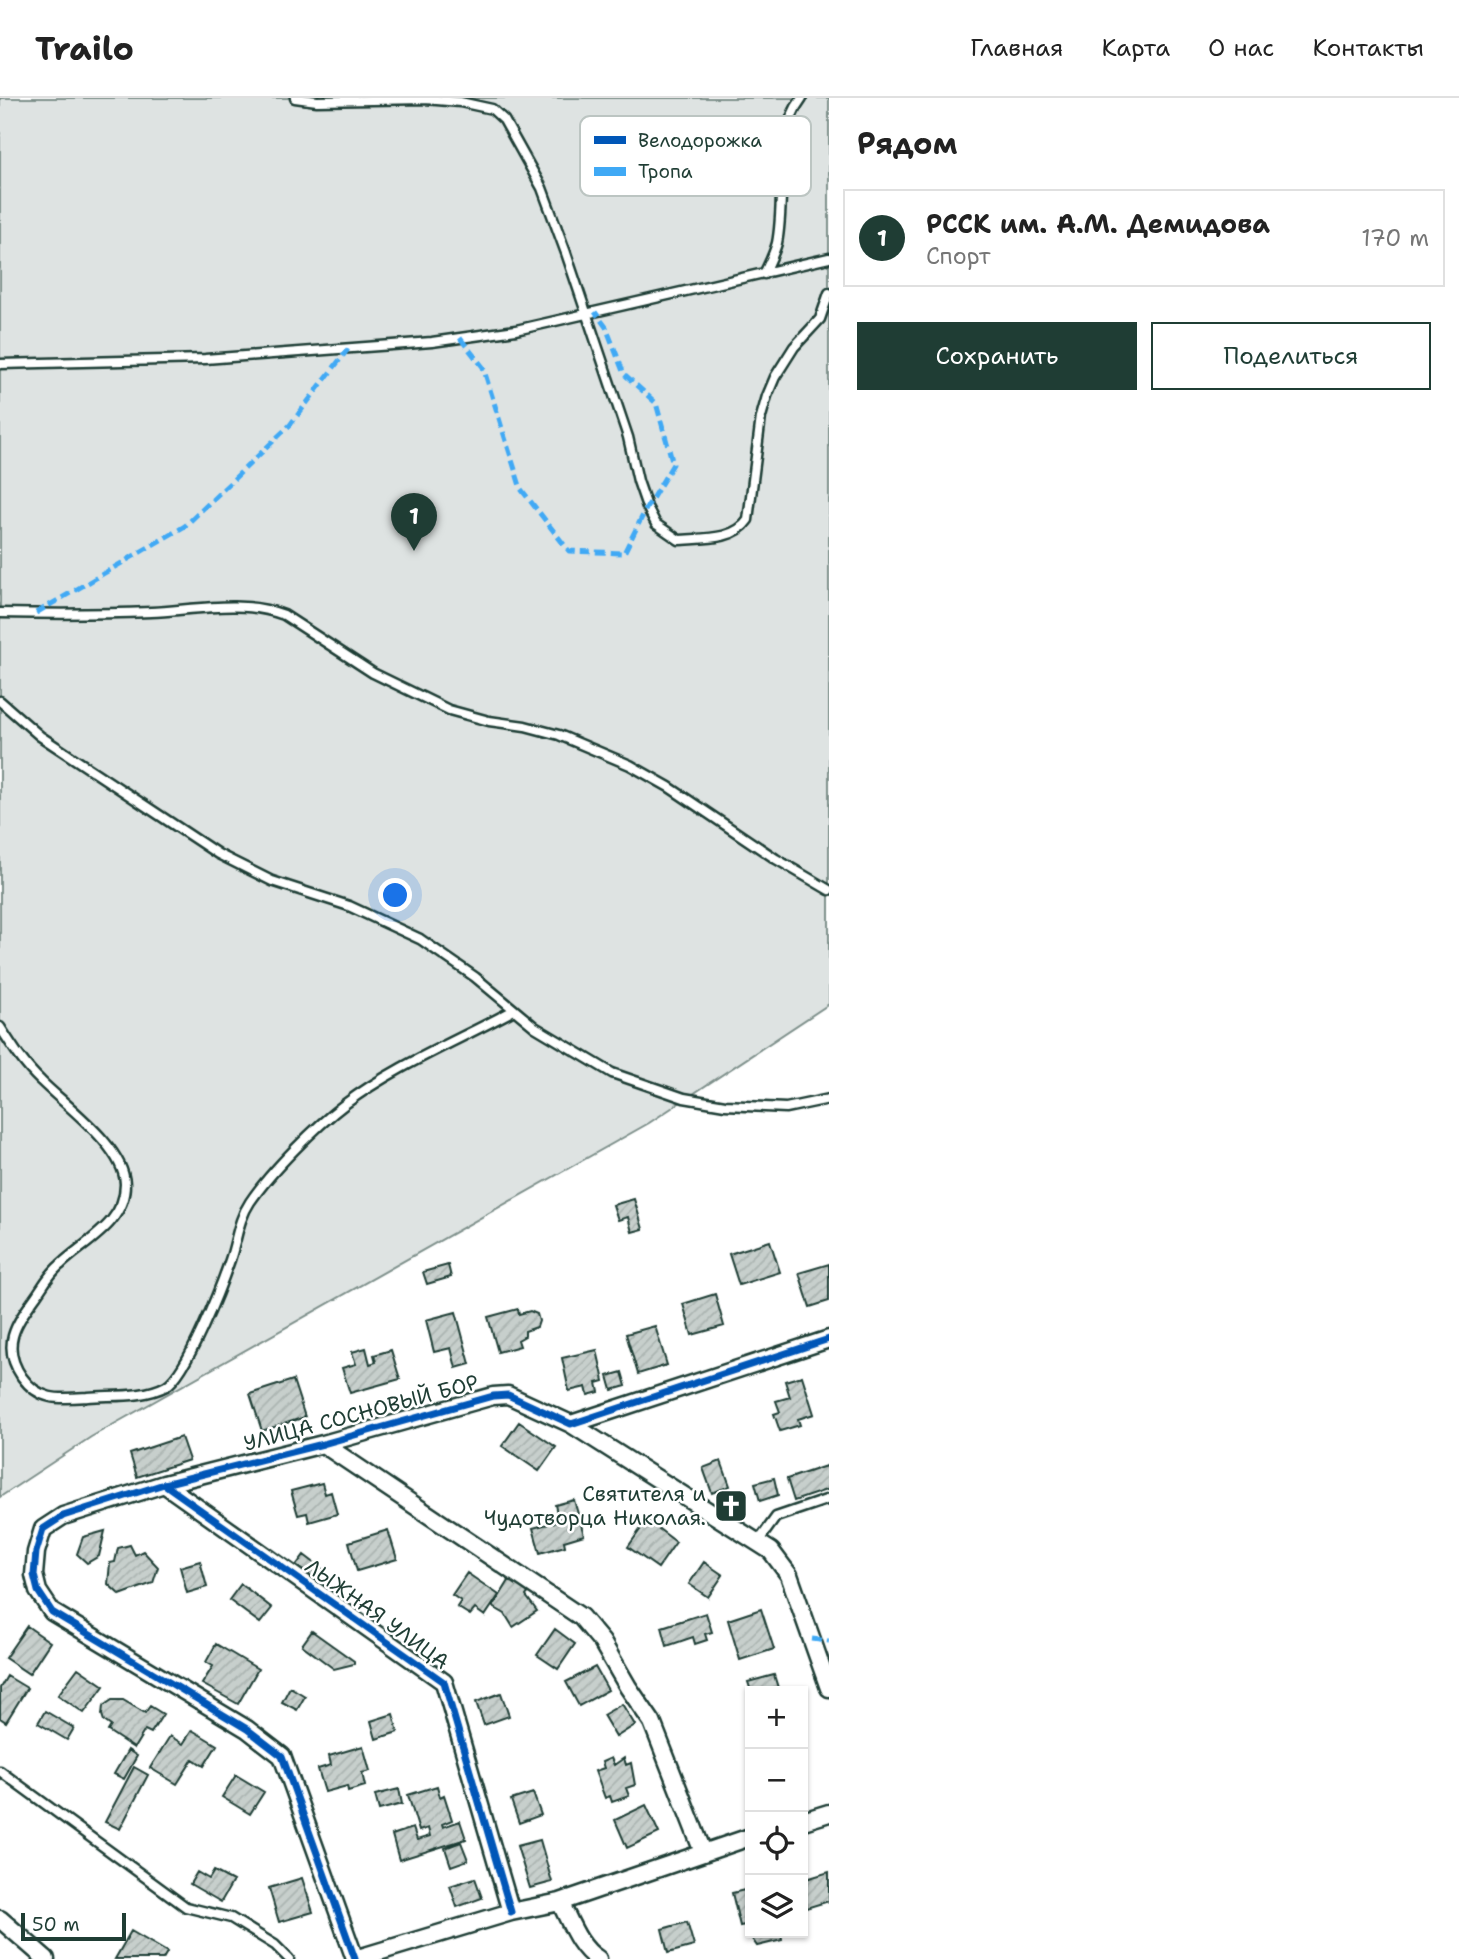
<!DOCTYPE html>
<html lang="ru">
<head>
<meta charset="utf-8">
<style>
	body { margin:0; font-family:"Shantell Sans",sans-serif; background:#f2f2f2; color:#222 }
	.controls { position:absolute; right:21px; bottom:21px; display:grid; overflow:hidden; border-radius:0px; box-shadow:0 2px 5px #0004 }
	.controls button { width:63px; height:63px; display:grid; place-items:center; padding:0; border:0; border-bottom:2px solid #e0e0e0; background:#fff; color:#222; font:35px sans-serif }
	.scale { position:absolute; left:21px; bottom:18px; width:105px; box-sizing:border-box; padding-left:7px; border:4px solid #1f3d34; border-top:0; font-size:19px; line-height:24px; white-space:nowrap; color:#1f3d34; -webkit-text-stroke:5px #fff; paint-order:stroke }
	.you { position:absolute; left:396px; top:798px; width:24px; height:24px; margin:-18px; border:5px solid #fff; border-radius:50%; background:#1a73e8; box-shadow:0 0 0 10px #1a73e833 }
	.badge { display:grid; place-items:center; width:46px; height:46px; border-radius:50%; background:#1f3d34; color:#fff; font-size:23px; font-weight:700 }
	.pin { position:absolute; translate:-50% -58px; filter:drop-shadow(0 2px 4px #0008) }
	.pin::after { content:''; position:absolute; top:37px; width:24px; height:21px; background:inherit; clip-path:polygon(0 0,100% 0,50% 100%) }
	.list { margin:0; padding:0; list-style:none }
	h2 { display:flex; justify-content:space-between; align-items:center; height:91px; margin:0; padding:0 28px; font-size:30px }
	h2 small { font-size:23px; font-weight:400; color:#767676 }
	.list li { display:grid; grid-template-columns:46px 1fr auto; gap:21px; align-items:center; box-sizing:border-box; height:98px; margin:0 14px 14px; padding:0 14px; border:2px solid #e0e0e0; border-radius:0px }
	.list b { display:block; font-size:26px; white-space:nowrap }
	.list p { margin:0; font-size:23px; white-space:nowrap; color:#767676 }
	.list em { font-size:23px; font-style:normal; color:#767676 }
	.actions { display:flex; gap:14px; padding:21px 28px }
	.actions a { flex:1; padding:16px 0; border:2px solid #1f3d34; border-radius:0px; text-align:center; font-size:24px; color:#1f3d34 }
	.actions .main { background:#1f3d34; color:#fff }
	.icon { flex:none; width:38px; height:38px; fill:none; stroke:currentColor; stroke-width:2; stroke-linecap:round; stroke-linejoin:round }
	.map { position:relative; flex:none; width:829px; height:1861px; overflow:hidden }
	header { display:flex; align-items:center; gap:42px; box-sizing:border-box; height:98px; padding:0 35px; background:#fff; border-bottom:2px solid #e0e0e0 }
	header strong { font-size:33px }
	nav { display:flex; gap:38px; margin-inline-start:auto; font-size:24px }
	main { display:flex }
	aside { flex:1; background:#fff }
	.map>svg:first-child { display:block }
</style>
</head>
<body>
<header>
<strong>Trailo</strong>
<nav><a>Главная</a><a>Карта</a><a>О нас</a><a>Контакты</a></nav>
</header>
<main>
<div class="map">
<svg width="829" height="1861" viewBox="0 0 829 1861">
	<defs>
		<pattern id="building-hatch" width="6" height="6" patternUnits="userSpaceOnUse" patternTransform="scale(1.75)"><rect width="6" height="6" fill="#c7cfcc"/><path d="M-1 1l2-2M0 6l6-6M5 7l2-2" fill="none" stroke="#aab3b0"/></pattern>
	</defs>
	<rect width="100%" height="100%" fill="#fff"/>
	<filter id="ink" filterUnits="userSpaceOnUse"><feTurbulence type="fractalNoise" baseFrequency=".0143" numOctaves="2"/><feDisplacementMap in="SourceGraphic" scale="14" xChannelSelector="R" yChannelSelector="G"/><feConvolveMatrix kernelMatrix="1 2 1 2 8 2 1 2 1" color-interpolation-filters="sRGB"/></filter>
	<g filter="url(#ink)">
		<path fill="#dee3e2" stroke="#7e908b" stroke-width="2" d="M 0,0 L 829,0 L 829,906 L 649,1025 L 91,1339 L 0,1399 Z"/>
		<path fill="url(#building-hatch)" stroke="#1f3d34" stroke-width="2" d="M 634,1101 L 643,1131 L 632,1134 L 628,1119 L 618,1122 L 613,1107 Z
			M 770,1143 L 780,1174 L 739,1187 L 729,1156 Z
			M 829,1166 L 829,1203 L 810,1209 L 799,1175 Z
			M 448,1167 L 451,1179 L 427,1186 L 423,1174 Z
			M 715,1196 L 724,1228 L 692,1237 L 683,1206 Z
			M 518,1211 L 519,1216 L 530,1213 L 537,1216 L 539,1223 L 537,1229 L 525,1233 L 525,1238 L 518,1242 L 520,1248 L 498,1254 L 488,1219 Z
			M 456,1214 L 470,1266 L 456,1270 L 451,1250 L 434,1254 L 426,1222 Z
			M 655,1228 L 667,1267 L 638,1276 L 626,1236 Z
			M 366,1250 L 370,1266 L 376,1264 L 374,1257 L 391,1252 L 400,1281 L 350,1295 L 342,1270 L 356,1266 L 352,1254 Z
			M 597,1252 L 604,1283 L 597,1285 L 599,1294 L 588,1297 L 586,1289 L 569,1293 L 562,1260 Z
			M 622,1274 L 626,1288 L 612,1292 L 608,1278 Z
			M 802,1278 L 814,1316 L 798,1321 L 800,1327 L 780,1333 L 774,1316 L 780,1314 L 776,1303 L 790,1299 L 785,1283 Z
			M 293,1282 L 305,1319 L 262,1333 L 250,1296 Z
			M 519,1324 L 556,1349 L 539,1373 L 502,1348 Z
			M 181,1339 L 189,1362 L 137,1379 L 130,1356 Z
			M 721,1363 L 730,1388 L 712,1395 L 703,1370 Z
			M 829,1367 L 829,1391 L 794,1403 L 787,1381 Z
			M 774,1380 L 778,1397 L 760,1403 L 755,1385 Z
			M 322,1385 L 325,1396 L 331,1394 L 337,1416 L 309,1424 L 307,1415 L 298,1417 L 291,1393 Z
			M 574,1402 L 584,1437 L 564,1443 L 565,1448 L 540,1455 L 533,1430 L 559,1423 L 555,1407 Z
			M 647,1422 L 676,1444 L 658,1470 L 628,1449 Z
			M 388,1432 L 397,1461 L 357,1473 L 349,1444 Z
			M 105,1433 L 99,1458 L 87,1465 L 77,1456 L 83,1439 Z
			M 130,1447 L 135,1457 L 143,1453 L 158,1469 L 153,1485 L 120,1497 L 108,1486 L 110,1465 L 115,1464 L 118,1450 Z
			M 304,1457 L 325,1473 L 317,1485 L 295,1469 Z
			M 200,1463 L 207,1489 L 187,1495 L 180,1469 Z
			M 704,1464 L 723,1477 L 708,1499 L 689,1486 Z
			M 467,1475 L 499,1497 L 485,1518 L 475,1511 L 470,1517 L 457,1509 L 461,1503 L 452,1497 Z
			M 510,1481 L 530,1492 L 526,1498 L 537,1513 L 513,1529 L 505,1516 L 493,1509 Z
			M 241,1486 L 272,1510 L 260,1525 L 229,1502 Z
			M 761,1511 L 774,1551 L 740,1562 L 728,1522 Z
			M 706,1515 L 712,1534 L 705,1536 L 707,1542 L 695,1546 L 693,1539 L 667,1548 L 662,1529 Z
			M 27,1528 L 50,1544 L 29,1576 L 5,1560 Z
			M 555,1531 L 575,1546 L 558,1571 L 537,1557 Z
			M 312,1533 L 354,1563 L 354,1566 L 334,1571 L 302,1547 Z
			M 216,1546 L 258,1571 L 238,1606 L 202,1586 L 213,1568 L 206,1564 Z
			M 595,1569 L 608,1592 L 579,1608 L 566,1584 Z
			M 78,1570 L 104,1588 L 84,1615 L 58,1597 Z
			M 774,1577 L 779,1593 L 751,1593 L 748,1584 Z
			M 7,1578 L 27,1590 L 6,1624 L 0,1620 L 0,1590 Z
			M 290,1589 L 305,1598 L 297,1612 L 282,1604 Z
			M 501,1595 L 509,1618 L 484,1627 L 476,1604 Z
			M 112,1602 L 123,1602 L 145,1615 L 150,1608 L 163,1616 L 151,1635 L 145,1632 L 134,1650 L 108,1633 L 111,1628 L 104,1623 L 102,1617 L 103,1608 Z
			M 622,1606 L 635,1627 L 616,1639 L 603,1617 Z
			M 45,1613 L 74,1630 L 67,1642 L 38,1625 Z
			M 393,1616 L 398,1634 L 376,1641 L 371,1623 Z
			M 192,1632 L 217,1647 L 204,1668 L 193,1661 L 177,1686 L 150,1670 L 170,1638 L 183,1646 Z
			M 363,1648 L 370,1673 L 362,1675 L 365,1688 L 348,1693 L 347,1688 L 325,1694 L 318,1671 L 331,1667 L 329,1658 Z
			M 128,1652 L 137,1658 L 124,1681 L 114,1676 Z
			M 611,1660 L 614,1667 L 624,1660 L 626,1667 L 631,1665 L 635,1687 L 626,1690 L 629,1698 L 612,1704 L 610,1698 L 605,1700 L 595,1673 L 604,1670 L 602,1664 Z
			M 134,1669 L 148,1677 L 120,1731 L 105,1724 Z
			M 236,1677 L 264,1694 L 250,1716 L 222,1699 Z
			M 437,1688 L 440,1699 L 444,1697 L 452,1722 L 442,1726 L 443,1729 L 460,1723 L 466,1741 L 399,1762 L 392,1737 L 413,1730 L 417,1742 L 430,1738 L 428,1730 L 419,1733 L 408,1697 Z
			M 399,1691 L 402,1706 L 379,1712 L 375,1697 Z
			M 533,1695 L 541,1717 L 519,1725 L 511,1702 Z
			M 646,1707 L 659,1735 L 627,1750 L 615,1722 Z
			M 540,1742 L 552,1784 L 530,1790 L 517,1748 Z
			M 461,1744 L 468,1762 L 451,1768 L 445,1750 Z
			M 214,1773 L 233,1783 L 221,1804 L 190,1786 L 197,1774 L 209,1781 Z
			M 829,1774 L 829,1803 L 803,1811 L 803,1782 Z
			M 750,1777 L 750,1826 L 740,1828 L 732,1795 L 749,1791 L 746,1778 Z
			M 302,1780 L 313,1814 L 279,1824 L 269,1790 Z
			M 475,1780 L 482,1800 L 457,1809 L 450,1788 Z
			M 687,1824 L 694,1848 L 668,1855 L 662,1831 Z
			M 131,1833 L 167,1854 L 163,1861 L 115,1861 Z
			M 756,1835 L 781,1835 L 782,1842 L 757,1848 L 750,1838 L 757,1837 Z"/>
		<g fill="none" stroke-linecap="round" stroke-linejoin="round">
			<defs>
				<path id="lane" d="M 295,0 L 317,3 L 425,1 L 460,4 L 492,11 L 504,22 L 542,90 L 566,155 L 628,339 L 638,383 L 647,409 L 656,426 L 679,442 C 702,440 734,443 748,422 L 761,319 L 767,298 L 775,279 L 794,249 L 820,221 L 829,195
					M 764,176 C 769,166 774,156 777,145 C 786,101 773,37 802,0
					M 0,266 L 205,261 L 432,244 L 516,232 L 829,160
					M 0,515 C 50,516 101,516 151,514 C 194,512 243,501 284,517 L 373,575 L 449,612 L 489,623 L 525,628 L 559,637 L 630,667 L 669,689 L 776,761 L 829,792
					M 0,603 L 40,638 L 218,756 L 272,783 L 349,808 L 420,841 L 475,879 L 535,929 L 612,975 L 684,1000 L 725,1007 L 786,1010 L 829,1001
					M 0,929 C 12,948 24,967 41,983 C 66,1008 124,1049 125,1086 C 125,1126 85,1143 60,1167 C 50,1175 43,1188 36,1198 C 16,1226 0,1247 22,1279 C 40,1304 60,1301 88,1299 C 113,1297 144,1300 166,1288 C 187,1276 221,1188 230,1162 C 237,1142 238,1122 250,1104 C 271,1073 316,1028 345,1006 C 395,968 459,942 514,912
					M 758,1444 L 776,1419 L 829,1401
					M 0,1673 L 186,1809 L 231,1820 L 275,1847 L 289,1861"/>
				<path id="street" d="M 571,1326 L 771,1453 L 789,1477 L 829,1590
					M 323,1346 L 581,1519 L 602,1544 L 628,1589 L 652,1624 L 703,1754
					M 164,1386 L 444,1584 L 511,1814
					M 803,1723 L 829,1715
					M 560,1804 C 570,1823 579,1850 598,1861
					M 0,1821 L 46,1861
					M 355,1861 L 282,1658 L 247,1631 L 52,1514 L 38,1493 L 34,1477 L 36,1454 L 43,1431 L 63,1418 L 164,1386 L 323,1346 L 493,1298 L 508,1297 L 571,1326 L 829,1241
					M 355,1861 L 511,1814 L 560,1804 L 750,1739"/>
			</defs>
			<use href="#lane" stroke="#1f3d34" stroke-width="13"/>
			<use href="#street" stroke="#1f3d34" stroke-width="21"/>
			<use href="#lane" stroke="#fff" stroke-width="8"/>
			<use href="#street" stroke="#fff" stroke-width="16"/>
			<path stroke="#3fa9f5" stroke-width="5" stroke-dasharray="10 5" stroke-linecap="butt" d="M 460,240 L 483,269 L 521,391 L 569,453 L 624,455 L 647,409 L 673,366 L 656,305 L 624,276 L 606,229 L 595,214
				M 36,515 L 185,428 L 290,327 L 348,251
				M 812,1541 L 829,1543"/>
			<defs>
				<path id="cycleway" d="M 164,1386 L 444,1584 L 511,1814
					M 355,1861 L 282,1658 L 247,1631 L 52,1514 L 38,1493 L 34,1477 L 36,1454 L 43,1431 L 63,1418 L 164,1386 L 323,1346 L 493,1298 L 508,1297 L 571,1326 L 829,1241"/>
			</defs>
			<use href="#cycleway" stroke="#fff" stroke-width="11"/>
			<use href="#cycleway" stroke="#0057b8" stroke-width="7"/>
		</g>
	</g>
	<defs>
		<symbol id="church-square" viewBox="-11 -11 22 22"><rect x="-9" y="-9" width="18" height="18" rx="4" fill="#1f3d34" stroke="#fff"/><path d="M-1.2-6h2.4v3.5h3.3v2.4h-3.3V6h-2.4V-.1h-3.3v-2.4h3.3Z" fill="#fff"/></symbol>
	</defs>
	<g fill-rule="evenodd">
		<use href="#church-square" x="712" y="1389" width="38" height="38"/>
	</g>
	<g text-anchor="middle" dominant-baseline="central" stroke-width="5" stroke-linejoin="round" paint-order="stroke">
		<g font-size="21" fill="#1f3d34" stroke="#fff">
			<text transform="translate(361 1315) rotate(-15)">УЛИЦА СОСНОВЫЙ БОР</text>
			<text transform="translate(377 1516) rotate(36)">ЛЫЖНАЯ УЛИЦА</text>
		</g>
		<g font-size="21" fill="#1f3d34" stroke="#fff" text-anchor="end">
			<text x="706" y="1396">Святителя и<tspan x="706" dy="24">Чудотворца Николая.</tspan></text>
		</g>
	</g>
	<rect x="580" y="18" width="231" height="80" rx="10" fill="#fff" stroke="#bcc5c2" stroke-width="2"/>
	<rect x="594" y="38" width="32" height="8" fill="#0057b8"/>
	<rect x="594" y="69" width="32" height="9" fill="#3fa9f5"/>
	<g font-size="19" fill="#1f3d34">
		<text x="638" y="49">Велодорожка</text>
		<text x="638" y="80">Тропа</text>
	</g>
</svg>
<div class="controls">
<button>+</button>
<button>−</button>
<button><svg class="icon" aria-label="locate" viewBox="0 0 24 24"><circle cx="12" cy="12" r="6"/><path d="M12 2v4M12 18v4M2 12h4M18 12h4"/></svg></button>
<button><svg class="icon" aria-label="layers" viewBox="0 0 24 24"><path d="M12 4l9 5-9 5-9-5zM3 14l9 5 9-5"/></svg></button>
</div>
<div class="scale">50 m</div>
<div class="you"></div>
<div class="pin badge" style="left:414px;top:453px">1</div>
</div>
<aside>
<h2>Рядом<small></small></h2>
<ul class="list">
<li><span class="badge">1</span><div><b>РССК им. А.М. Демидова</b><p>Спорт</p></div><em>170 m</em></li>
</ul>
<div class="actions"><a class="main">Сохранить</a><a>Поделиться</a></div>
</aside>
</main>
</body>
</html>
